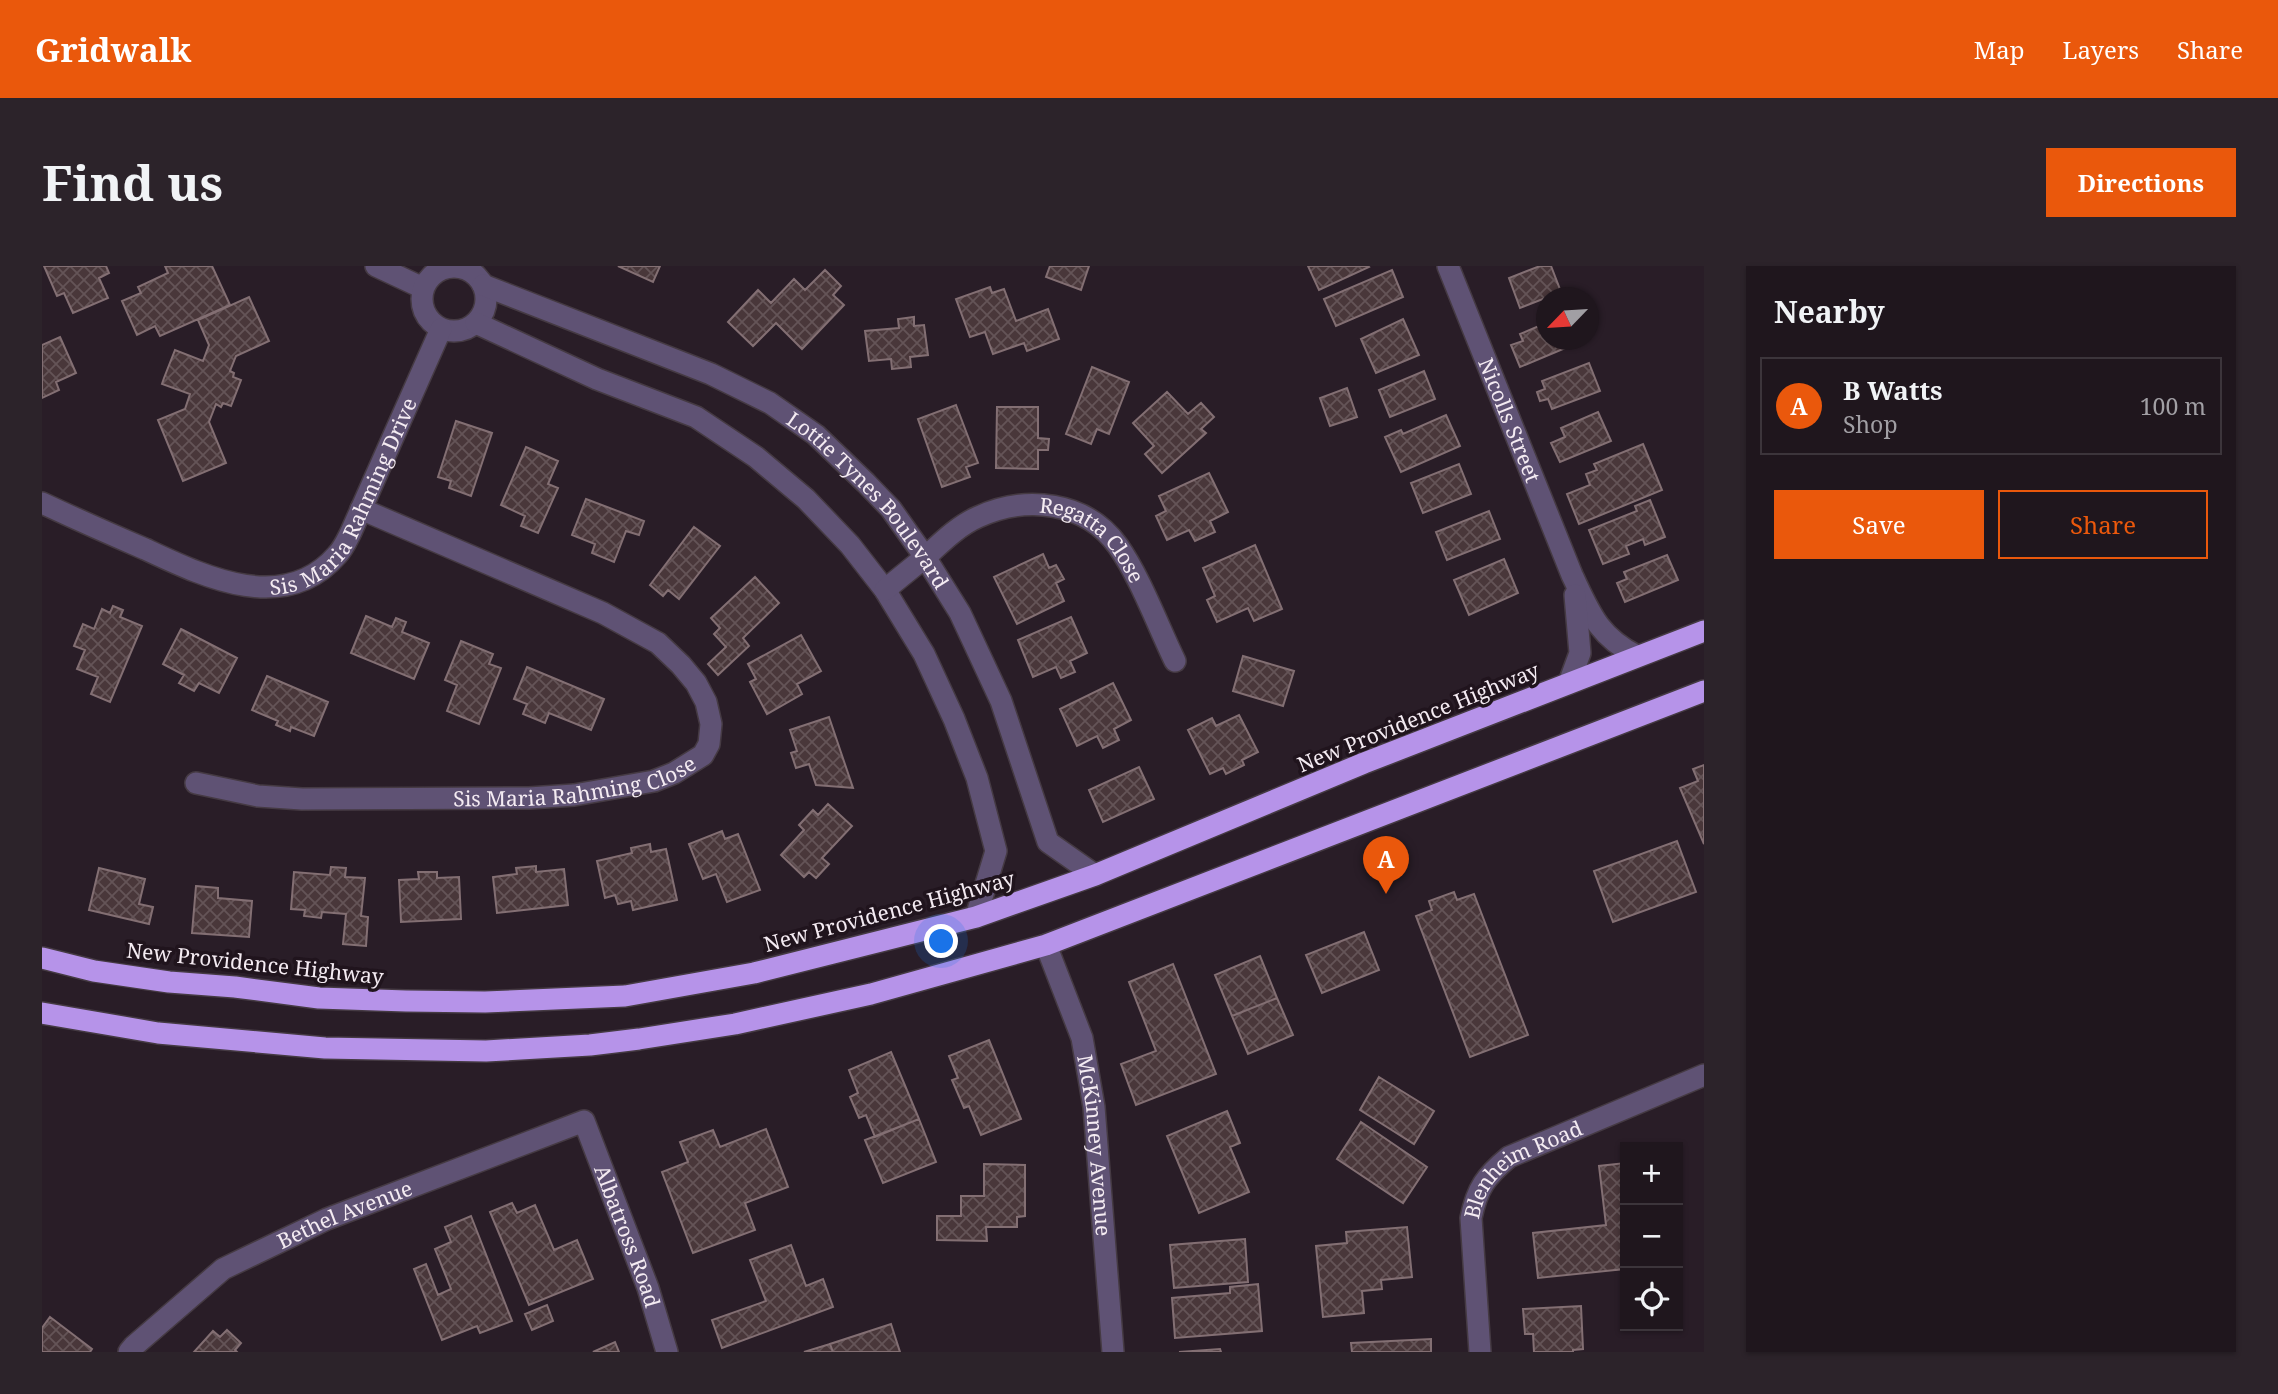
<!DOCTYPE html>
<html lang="en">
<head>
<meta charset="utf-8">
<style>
	body { margin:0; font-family:"Noto Serif",serif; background:#2c232a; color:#f1f3f6 }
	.controls { position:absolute; right:21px; bottom:21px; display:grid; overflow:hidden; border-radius:0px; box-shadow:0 2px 5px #0004 }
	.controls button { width:63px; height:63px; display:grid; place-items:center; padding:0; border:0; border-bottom:2px solid #3c353b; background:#1f161d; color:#f1f3f6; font:35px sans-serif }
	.compass { position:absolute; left:1494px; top:21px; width:63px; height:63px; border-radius:50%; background:#1f161d; box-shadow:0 2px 5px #0004; rotate:245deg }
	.you { position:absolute; left:900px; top:676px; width:24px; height:24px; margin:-18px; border:5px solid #fff; border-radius:50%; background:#1a73e8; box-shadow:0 0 0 10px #1a73e833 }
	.badge { display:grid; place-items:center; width:46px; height:46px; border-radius:50%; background:#ea580c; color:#fff; font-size:23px; font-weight:700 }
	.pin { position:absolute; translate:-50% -58px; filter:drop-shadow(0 2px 4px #0008) }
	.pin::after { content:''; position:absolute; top:37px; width:24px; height:21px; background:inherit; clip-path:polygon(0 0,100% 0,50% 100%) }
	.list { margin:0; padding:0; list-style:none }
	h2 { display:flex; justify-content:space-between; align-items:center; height:91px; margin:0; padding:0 28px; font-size:30px }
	h2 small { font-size:23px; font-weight:400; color:#a19fa4 }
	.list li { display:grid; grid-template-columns:46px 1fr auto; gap:21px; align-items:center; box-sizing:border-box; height:98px; margin:0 14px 14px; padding:0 14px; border:2px solid #3c353b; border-radius:0px }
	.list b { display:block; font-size:26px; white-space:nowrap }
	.list p { margin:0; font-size:23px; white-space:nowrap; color:#a19fa4 }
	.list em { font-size:23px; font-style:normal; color:#a19fa4 }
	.actions { display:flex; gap:14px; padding:21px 28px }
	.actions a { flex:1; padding:16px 0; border:2px solid #ea580c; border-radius:0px; text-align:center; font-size:24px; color:#ea580c }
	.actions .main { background:#ea580c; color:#fff }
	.icon { flex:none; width:38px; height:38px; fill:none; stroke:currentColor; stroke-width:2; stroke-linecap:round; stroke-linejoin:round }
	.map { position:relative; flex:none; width:1662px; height:1086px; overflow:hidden; border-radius:0px }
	header { display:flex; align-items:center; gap:42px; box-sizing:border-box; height:98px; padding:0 35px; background:#ea580c; color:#fff }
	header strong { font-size:33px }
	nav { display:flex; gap:38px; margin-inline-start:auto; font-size:24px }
	.intro { display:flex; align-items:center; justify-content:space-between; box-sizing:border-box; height:168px; padding:0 42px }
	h1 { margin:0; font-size:49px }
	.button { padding:18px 32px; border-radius:0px; background:#ea580c; color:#fff; font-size:24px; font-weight:700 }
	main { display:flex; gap:42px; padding:0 42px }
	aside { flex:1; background:#1f161d; border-radius:0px; box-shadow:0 2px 5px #0004 }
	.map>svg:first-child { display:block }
</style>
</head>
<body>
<header>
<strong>Gridwalk</strong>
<nav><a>Map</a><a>Layers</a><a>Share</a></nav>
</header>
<div class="intro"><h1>Find us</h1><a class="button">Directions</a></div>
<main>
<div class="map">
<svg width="1662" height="1086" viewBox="0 0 1662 1086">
	<defs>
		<pattern id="building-cross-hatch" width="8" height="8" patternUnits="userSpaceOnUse" patternTransform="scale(1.75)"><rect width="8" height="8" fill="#49373a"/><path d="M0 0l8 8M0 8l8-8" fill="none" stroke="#645457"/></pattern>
	</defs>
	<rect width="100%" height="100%" fill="#291d27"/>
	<path fill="url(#building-cross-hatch)" stroke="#836f73" stroke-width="2" d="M 2,0 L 64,0 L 67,7 L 57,12 L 66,32 L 31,47 L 22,27 L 15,30 Z
		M 123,0 L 170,0 L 188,39 L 118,70 L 113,60 L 95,69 L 80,35 L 99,27 L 96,21 L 126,7 Z
		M 576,0 L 618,0 L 611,16 Z
		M 1008,0 L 1047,0 L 1039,24 L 1004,11 Z
		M 1266,0 L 1326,0 L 1327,1 L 1277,24 Z
		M 1498,0 L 1509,0 L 1519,26 L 1478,42 L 1467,12 Z
		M 783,4 L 799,20 L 791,29 L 802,39 L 760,83 L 734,57 L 711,80 L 686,56 L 716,24 L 729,37 L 752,13 L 763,24 Z
		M 1350,4 L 1361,31 L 1294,60 L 1282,33 Z
		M 948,21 L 950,27 L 962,23 L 974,55 L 1006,43 L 1017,73 L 985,85 L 982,77 L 951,88 L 943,66 L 928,71 L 914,33 Z
		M 207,31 L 227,75 L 194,90 L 188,105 L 192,107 L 191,111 L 199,114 L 189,140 L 181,137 L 179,141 L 174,138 L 167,156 L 184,197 L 141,215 L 116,154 L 143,143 L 148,128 L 120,118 L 122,112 L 133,84 L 161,95 L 167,79 L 156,54 Z
		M 872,51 L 872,60 L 882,59 L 886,89 L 868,91 L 869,101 L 850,103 L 849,93 L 827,95 L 823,65 L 857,62 L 856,53 Z
		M 1361,53 L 1377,89 L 1334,107 L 1319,73 Z
		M 1504,57 L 1504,74 L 1531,74 L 1533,78 L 1478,101 L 1469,79 L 1481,75 L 1478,68 Z
		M 18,71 L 34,107 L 14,116 L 17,124 L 0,132 L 0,79 Z
		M 1547,97 L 1558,125 L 1510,143 L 1506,133 L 1498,135 L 1495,126 L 1503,123 L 1500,115 Z
		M 1050,101 L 1087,116 L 1067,168 L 1055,163 L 1049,178 L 1024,168 Z
		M 1382,105 L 1393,133 L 1348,151 L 1337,124 Z
		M 1305,122 L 1315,151 L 1288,160 L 1278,132 Z
		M 1125,126 L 1146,148 L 1159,137 L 1172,151 L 1159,163 L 1164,167 L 1120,207 L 1103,188 L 1112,180 L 1091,157 Z
		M 914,139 L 936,197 L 924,201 L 928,211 L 900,221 L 876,153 Z
		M 955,141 L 996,141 L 996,172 L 1007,173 L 1006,184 L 996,184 L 996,203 L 954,202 Z
		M 1556,146 L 1569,175 L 1518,196 L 1509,177 L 1523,171 L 1519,162 Z
		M 1404,149 L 1418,180 L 1359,206 L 1343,171 L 1359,164 L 1361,168 Z
		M 414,155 L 450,167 L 429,230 L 407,222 L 409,215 L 396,211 Z
		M 1601,178 L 1620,224 L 1537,258 L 1525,228 L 1548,219 L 1544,208 L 1555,204 L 1552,198 Z
		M 484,181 L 516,195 L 506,218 L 516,222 L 496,267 L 479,260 L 483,250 L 459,239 Z
		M 1417,198 L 1429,228 L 1381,247 L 1369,217 Z
		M 1167,207 L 1186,246 L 1168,255 L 1173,266 L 1153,275 L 1147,264 L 1125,274 L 1114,250 L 1124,245 L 1117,230 Z
		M 544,233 L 602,255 L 597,269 L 584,265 L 572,296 L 550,287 L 553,278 L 530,269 Z
		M 1608,234 L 1623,271 L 1603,279 L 1601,273 L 1584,280 L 1587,288 L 1561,298 L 1547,264 L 1595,245 L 1593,240 Z
		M 1447,245 L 1458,273 L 1405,294 L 1394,266 Z
		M 652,261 L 678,280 L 637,333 L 626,324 L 621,330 L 608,319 Z
		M 1213,279 L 1240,343 L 1212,355 L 1206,342 L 1175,356 L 1165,334 L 1173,330 L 1161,302 Z
		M 1001,288 L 1007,302 L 1014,299 L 1022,313 L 1014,317 L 1022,335 L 975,358 L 952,311 Z
		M 1625,289 L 1636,314 L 1583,336 L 1575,317 L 1585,313 L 1582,306 Z
		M 1462,293 L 1476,327 L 1427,349 L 1412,314 Z
		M 713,311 L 737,337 L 701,372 L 707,380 L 676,409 L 666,398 L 684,381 L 672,368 L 678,362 L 669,352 Z
		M 71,340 L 81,344 L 78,351 L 100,360 L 68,436 L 49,428 L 56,411 L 35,403 L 43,384 L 32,380 L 41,358 L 52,363 L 60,343 L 68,347 Z
		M 324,350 L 350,361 L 354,352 L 364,356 L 360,366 L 387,377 L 372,413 L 309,387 Z
		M 1029,351 L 1045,387 L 1028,395 L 1033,406 L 1019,412 L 1014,401 L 991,411 L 976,374 Z
		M 139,363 L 195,392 L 177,427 L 157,417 L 152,425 L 137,417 L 142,409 L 121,398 Z
		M 759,369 L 779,405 L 755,418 L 760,428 L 725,448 L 708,416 L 714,413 L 706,398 Z
		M 419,375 L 451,388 L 447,398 L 459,402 L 437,458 L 405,445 L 415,419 L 403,414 Z
		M 1201,390 L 1252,405 L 1241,440 L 1191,425 Z
		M 485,401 L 562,433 L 549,464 L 507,447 L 503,457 L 481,448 L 485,438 L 472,433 Z
		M 225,410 L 286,436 L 272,470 L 249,461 L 248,465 L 234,459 L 236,455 L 210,444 Z
		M 1071,417 L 1089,454 L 1072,463 L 1077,474 L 1061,482 L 1055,470 L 1035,480 L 1018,443 Z
		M 1197,449 L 1216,486 L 1200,494 L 1202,499 L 1184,508 L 1181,502 L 1168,508 L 1146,464 L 1170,452 L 1174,460 Z
		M 787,451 L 811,522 L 774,519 L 767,498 L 754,502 L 749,487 L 755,485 L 748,464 Z
		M 1662,499 L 1662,578 L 1638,522 L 1656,515 L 1651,503 Z
		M 1097,501 L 1112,533 L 1061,556 L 1047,524 Z
		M 786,538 L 810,560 L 780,592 L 787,598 L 774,612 L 767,606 L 762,611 L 739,589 L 762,564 L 757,559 L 771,544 L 776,549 Z
		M 680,565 L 683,573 L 696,568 L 718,624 L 685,636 L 674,608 L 661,613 L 647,578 Z
		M 1635,575 L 1654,626 L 1571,656 L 1552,605 Z
		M 608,578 L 609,586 L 624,583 L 635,634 L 591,644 L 589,635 L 576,638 L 573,629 L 563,632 L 555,595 L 590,587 L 589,582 Z
		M 494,600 L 494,606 L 522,603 L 526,639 L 455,647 L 451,611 L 475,608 L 474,602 Z
		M 289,601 L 304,602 L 303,611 L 323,612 L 319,650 L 326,651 L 324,680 L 301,678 L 304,648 L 280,646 L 279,652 L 262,650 L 263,644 L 249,643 L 252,606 L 288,609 Z
		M 57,602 L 103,613 L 97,638 L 111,641 L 107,658 L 47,644 Z
		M 376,606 L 395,606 L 395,612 L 417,611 L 419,653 L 359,656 L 357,614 L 377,613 Z
		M 154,620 L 176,622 L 176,632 L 210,635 L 207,671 L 150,667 Z
		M 1412,626 L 1415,634 L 1432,628 L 1486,769 L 1428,791 L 1374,650 L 1390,644 L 1387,635 Z
		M 1322,666 L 1337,704 L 1280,727 L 1264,689 Z
		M 1218,690 L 1235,732 L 1190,750 L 1173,709 Z
		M 1131,698 L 1174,808 L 1094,839 L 1079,798 L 1114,785 L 1087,716 Z
		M 1235,732 L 1251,769 L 1206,788 L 1190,750 Z
		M 947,774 L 979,853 L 939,869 L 927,840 L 922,842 L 910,814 L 916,812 L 907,790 Z
		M 849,786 L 877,853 L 833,871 L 824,849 L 817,852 L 808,831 L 816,827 L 807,804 Z
		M 1337,811 L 1392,845 L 1372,878 L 1318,844 Z
		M 1185,845 L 1198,877 L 1188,881 L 1207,926 L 1157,947 L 1125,870 Z
		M 877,853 L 894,896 L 841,917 L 823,874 Z
		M 1319,856 L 1385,901 L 1361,937 L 1295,893 Z
		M 724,863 L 746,921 L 703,937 L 713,964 L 651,987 L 620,906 L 646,896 L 638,876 L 671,864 L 678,881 Z
		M 1583,897 L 1583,957 L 1580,958 L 1583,1003 L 1496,1012 L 1491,967 L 1564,959 L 1557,900 Z
		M 942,898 L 983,899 L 983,950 L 975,951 L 975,961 L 944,961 L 945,975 L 895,974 L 895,950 L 919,950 L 919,930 L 942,930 Z
		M 470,937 L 475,947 L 493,939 L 512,984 L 535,974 L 551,1013 L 487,1039 L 448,946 Z
		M 429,950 L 470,1055 L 438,1067 L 435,1060 L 400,1074 L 372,1003 L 384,998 L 396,1029 L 409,1023 L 393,983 L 409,976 L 403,961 Z
		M 1365,961 L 1370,1011 L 1339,1014 L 1340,1023 L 1320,1025 L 1322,1047 L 1281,1051 L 1274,980 L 1305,977 L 1304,966 Z
		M 1203,973 L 1206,1016 L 1132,1022 L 1128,979 Z
		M 749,979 L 764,1020 L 781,1013 L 791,1041 L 680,1082 L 670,1054 L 724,1035 L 708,994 Z
		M 1216,1018 L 1220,1065 L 1133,1072 L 1130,1032 L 1188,1027 L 1188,1021 Z
		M 505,1039 L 511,1055 L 490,1064 L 483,1048 Z
		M 1539,1040 L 1541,1083 L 1531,1084 L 1531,1086 L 1492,1086 L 1491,1068 L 1483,1068 L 1481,1043 Z
		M 8,1051 L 50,1083 L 48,1086 L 0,1086 L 0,1062 Z
		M 849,1058 L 858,1086 L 791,1086 L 788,1078 Z
		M 185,1064 L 199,1077 L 193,1084 L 195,1086 L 152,1086 L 171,1065 L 178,1071 Z
		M 1389,1073 L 1389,1086 L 1310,1086 L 1309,1077 Z
		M 573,1076 L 577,1086 L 551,1086 Z
		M 788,1078 L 791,1086 L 762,1086 Z
		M 1178,1083 L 1179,1086 L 1137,1086 Z"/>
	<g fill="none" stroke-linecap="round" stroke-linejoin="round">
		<defs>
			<g id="minor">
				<path d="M 334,0 L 381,22"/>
				<path id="s1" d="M 1406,0 L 1530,309 C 1548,347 1556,370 1595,390"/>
				<circle cx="412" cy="33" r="32"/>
				<path id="s2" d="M 441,19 L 669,108 L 728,137 L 774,169 L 824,217 L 849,243 L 883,291 L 918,347 L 959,435 L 1006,576 L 1053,609"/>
				<path d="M 434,57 L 555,113 L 654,151 L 714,191 L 764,233 L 808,279 L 843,324 L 882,388 L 912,453 L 935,512 L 954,585 L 934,651"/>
				<path id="s3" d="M 0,237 C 34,253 68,268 103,283 C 161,310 242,350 295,289 C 301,283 305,274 309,266 L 399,63"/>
				<path id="s4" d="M 843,324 C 858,311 874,299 889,286 C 903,273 918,259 936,251 C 984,229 1044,235 1076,280 C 1098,311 1116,360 1133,395"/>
				<path d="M 1527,417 L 1538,387 L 1533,329"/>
				<path id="s5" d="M 154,517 L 216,530 L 260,533 L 487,532 L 532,529 L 612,515 L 632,507 L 661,489 L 667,478 L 669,458 L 664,436 L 654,417 L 639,399 L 616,377 L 561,347 L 319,243"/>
				<path id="s6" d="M 1004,679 L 1040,772 L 1052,841 L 1071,1086"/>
				<path id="s7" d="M 87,1086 L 92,1080 L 181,1003 L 285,953 L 542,855 L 606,1022 L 625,1086"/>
				<path id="s8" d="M 1438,1086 L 1429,952 C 1435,922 1444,910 1467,891 L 1662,809"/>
			</g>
			<path id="highway" d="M 0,692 L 52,705 L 127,716 L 193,721 L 277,732 L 364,735 L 443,736 L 583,730 L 712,707 L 934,651 L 1053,609 L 1322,497 L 1662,365
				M 0,747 L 116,767 L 283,782 L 444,785 L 548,779 L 597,773 L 693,758 L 829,728 L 1004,679 L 1662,425"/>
		</defs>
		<use href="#minor" stroke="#453a43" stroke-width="24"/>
		<use href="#highway" stroke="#453a43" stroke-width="24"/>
		<use href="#minor" stroke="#5f5274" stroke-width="21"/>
		<use href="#highway" stroke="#b693e9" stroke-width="21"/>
	</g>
	<g text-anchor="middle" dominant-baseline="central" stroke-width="7" stroke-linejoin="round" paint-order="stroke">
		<g font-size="21" fill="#f4ebf2" stroke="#20141d">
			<text stroke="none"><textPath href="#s1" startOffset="166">Nicolls Street</textPath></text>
			<text stroke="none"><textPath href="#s3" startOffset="369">Sis Maria Rahming Drive</textPath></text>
			<text stroke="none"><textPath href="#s2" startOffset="450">Lottie Tynes Boulevard</textPath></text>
			<text stroke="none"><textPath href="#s4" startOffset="248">Regatta Close</textPath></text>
			<text transform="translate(1376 451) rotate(-22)">New Providence Highway</text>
			<text stroke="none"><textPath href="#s5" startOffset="382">Sis Maria Rahming Close</textPath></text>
			<text transform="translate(847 645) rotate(-15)">New Providence Highway</text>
			<text transform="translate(213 697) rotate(6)">New Providence Highway</text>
			<text stroke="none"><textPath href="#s6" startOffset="208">McKinney Avenue</textPath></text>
			<text stroke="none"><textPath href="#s8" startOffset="210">Blenheim Road</textPath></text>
			<text stroke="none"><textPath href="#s7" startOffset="259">Bethel Avenue</textPath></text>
			<text stroke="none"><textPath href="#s7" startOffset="639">Albatross Road</textPath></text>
		</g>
	</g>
</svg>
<div class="controls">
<button>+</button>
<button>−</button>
<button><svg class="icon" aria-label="locate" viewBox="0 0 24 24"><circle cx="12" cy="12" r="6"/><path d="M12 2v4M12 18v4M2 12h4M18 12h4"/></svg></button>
</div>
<svg class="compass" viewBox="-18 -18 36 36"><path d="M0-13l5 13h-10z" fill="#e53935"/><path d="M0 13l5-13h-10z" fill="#a19fa4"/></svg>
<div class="you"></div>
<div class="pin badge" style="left:1344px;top:628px">A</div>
</div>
<aside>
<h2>Nearby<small></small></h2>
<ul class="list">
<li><span class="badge">A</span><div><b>B Watts</b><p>Shop</p></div><em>100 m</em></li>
</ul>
<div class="actions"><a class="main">Save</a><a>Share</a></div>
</aside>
</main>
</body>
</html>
